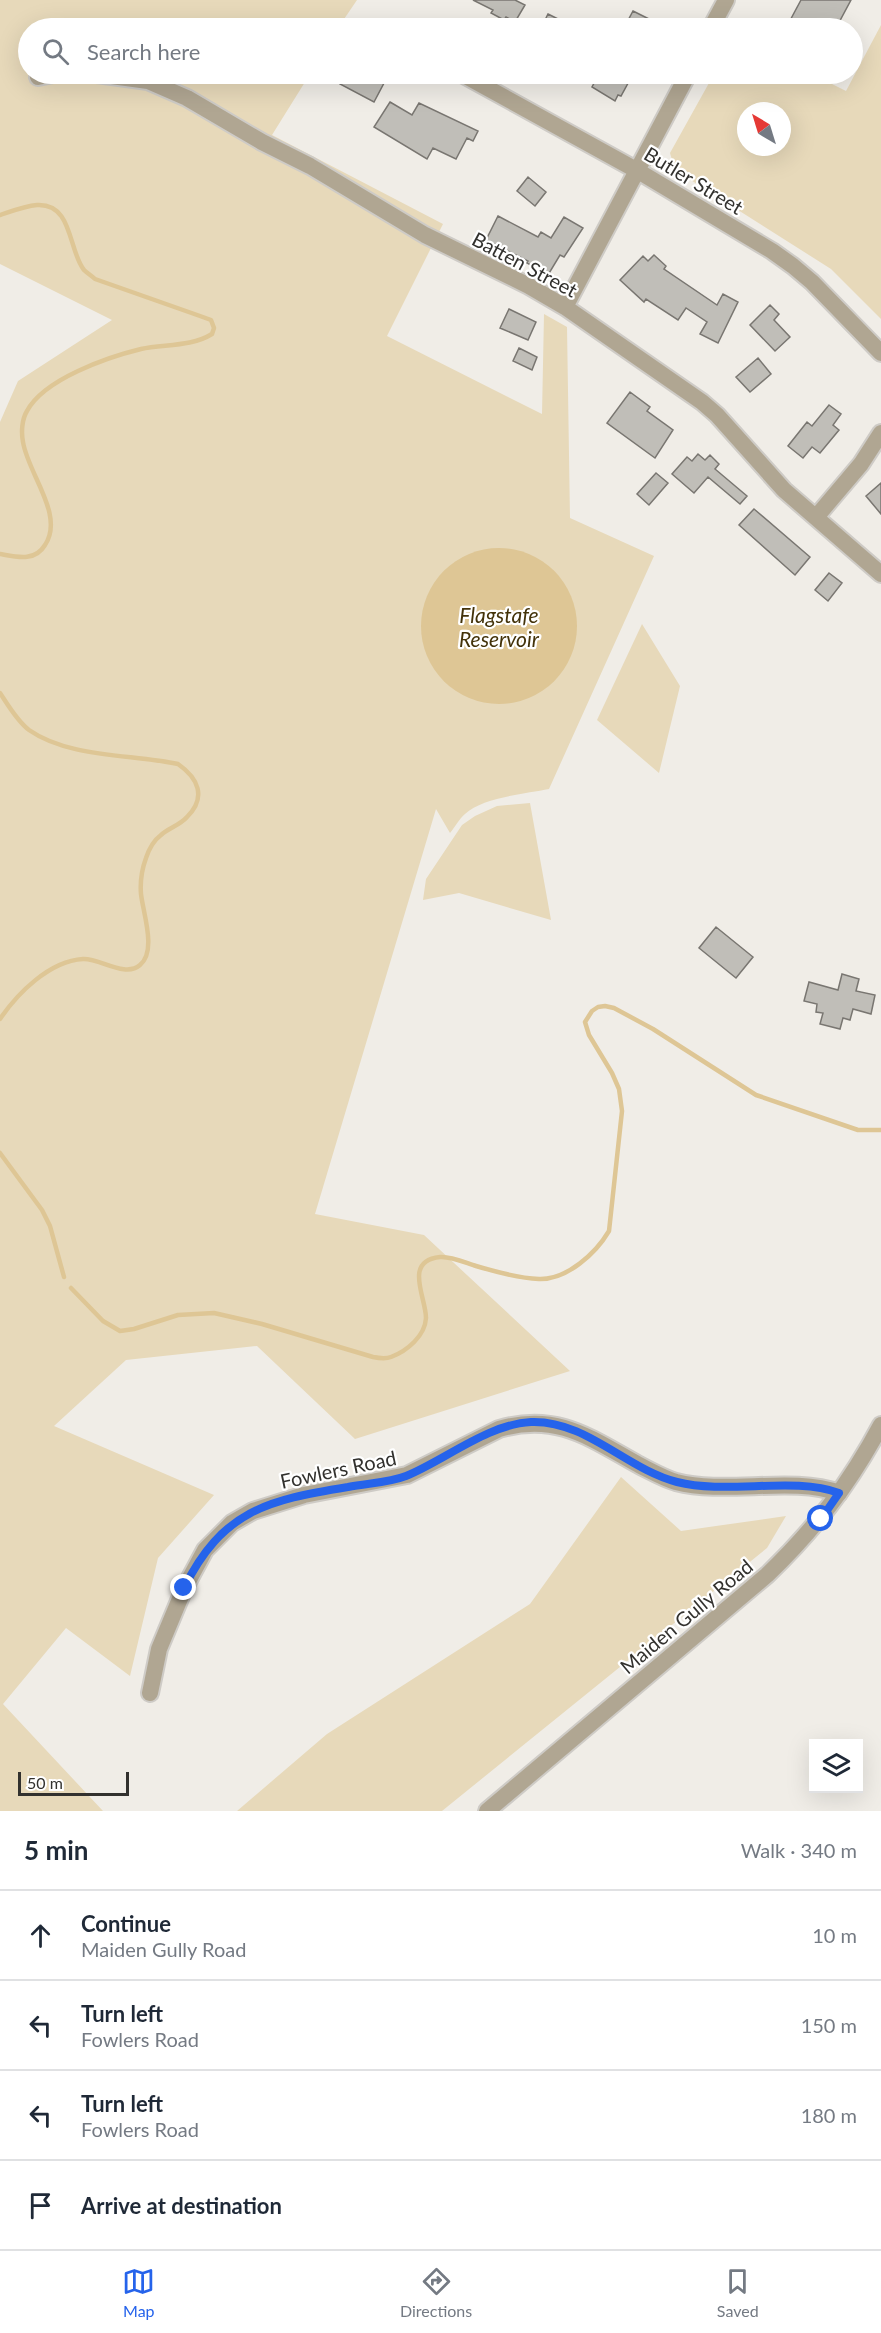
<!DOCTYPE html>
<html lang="en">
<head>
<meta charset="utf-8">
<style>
	body { margin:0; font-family:Lato,sans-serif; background:#f6f6f7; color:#1f2937 }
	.controls { position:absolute; right:18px; bottom:18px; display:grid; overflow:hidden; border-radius:0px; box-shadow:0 6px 24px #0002 }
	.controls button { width:54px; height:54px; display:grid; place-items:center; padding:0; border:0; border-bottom:2px solid #e0e1e3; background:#fff; color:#1f2937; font:30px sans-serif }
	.compass { position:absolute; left:737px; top:102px; width:54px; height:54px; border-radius:50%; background:#fff; box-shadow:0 6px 24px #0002; rotate:322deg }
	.scale { position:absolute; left:18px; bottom:15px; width:111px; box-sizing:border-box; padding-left:6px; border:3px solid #32312e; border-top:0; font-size:16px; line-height:21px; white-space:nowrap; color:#32312e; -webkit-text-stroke:4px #fff; paint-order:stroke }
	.stop { position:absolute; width:18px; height:18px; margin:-14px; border:4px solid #2563eb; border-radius:50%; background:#fff }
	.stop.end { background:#2563eb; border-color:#fff; box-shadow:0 2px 6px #0008 }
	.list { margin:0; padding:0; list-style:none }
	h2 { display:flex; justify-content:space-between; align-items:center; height:78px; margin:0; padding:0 24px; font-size:26px }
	h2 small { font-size:20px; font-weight:400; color:#747a83 }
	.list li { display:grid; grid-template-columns:39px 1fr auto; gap:18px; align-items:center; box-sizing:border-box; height:90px; padding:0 24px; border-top:2px solid #e0e1e3 }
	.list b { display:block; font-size:22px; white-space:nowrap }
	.list p { margin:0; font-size:20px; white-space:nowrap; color:#747a83 }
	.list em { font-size:20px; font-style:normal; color:#747a83 }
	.icon { flex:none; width:33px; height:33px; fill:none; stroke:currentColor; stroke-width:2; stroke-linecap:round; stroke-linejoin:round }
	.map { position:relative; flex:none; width:881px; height:1811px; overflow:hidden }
	.search { position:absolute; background:#fff; box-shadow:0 6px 24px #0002; left:18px; right:18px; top:18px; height:66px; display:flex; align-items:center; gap:15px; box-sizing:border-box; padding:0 21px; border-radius:33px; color:#747a83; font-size:22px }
	.sheet { height:438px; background:#fff }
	nav { display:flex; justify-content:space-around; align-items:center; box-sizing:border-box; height:84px; border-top:2px solid #e0e1e3; background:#fff; font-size:16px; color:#747a83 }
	nav a { display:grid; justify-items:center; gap:3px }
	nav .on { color:#2563eb }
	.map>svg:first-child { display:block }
</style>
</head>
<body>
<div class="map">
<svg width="881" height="1811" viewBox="0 0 881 1811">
	<rect width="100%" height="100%" fill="#f0ede7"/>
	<path fill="#e7d9ba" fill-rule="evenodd" d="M 0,0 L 357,0 L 338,28 L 28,28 L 28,74 L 310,74 L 272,135 L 443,224 L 387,336 L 542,414 L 544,314 L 567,327 L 570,518 L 654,556 L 549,789 C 525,794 483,797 465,814 C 459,819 455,827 450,833 L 436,809 L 315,1214 L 424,1235 L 570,1371 L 355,1439 L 257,1346 L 126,1360 L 54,1426 L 214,1495 L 158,1558 L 130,1676 L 66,1628 L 3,1704 L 103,1811 L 0,1811 L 0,422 L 18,381 L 112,320 L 0,264 Z
		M 881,25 L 881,319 L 831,269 L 675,170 L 670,153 L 714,74 L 812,74 L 846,91 ZM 746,111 L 782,111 L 782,147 L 746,147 Z
		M 642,624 L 680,686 L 659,773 L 597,720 Z
		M 530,803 L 551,920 L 459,893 L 423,900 L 426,879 L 462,825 L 475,816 L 497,806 Z
		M 621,1477 L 681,1531 L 786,1516 L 767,1548 L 442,1811 L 237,1811 L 327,1734 L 530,1604 Z"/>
	<path fill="#dec695" d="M421 626a78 78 0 1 1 156 0a78 78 0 1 1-156 0Z"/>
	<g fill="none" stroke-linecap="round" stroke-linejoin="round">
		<path stroke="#dec695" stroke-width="4.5" d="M 0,215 C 12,211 25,206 37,205 C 73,203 68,250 84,270 C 87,273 92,276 95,279 L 200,316 L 211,320 L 214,328 L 212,334 C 191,347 165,344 141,349 C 108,357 44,379 27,411 C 22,419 21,432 23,442 C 28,474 65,515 45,545 C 35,562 17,557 0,554
			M 0,693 C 8,705 17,721 29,730 C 69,758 132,754 178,764 C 198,778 207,797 187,817 C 180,825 169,828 161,835 C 153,841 149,849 146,858 C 142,869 140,882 141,894 C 143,913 157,951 140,965 C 125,978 100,958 83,959 C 49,961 17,994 0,1019
			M 0,1153 L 42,1210 L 50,1226 L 64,1277
			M 71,1288 L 103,1321 L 120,1331 L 134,1329 L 178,1315 L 214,1313 L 262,1324 L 373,1357 C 378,1358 386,1359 391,1357 C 407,1351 425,1336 426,1318 C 426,1297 403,1261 440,1257 C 451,1256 466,1263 476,1266 C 496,1272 518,1278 539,1279 C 567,1280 596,1253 609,1231 L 622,1111 L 619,1089 L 612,1073 L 589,1035 L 585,1022 L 592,1011 L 598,1007 L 605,1006 L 614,1008 L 653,1029 L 756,1095 L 858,1130 L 881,1130"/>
	</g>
	<path fill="#c0beb8" stroke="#797671" stroke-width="1.5" d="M 473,0 L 515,0 L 525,5 L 515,22 L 506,17 L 504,20 L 491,13 L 493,10 Z
		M 801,0 L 851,0 L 836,28 L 786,28 Z
		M 633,11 L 667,28 L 624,28 Z
		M 548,14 L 576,28 L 541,28 Z
		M 346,74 L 367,74 L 384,83 L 374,102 L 340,84 Z
		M 599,74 L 633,74 L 621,96 L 618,95 L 615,101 L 592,87 Z
		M 390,102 L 412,115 L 419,103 L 478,131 L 473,141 L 467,138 L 456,159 L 433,148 L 427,159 L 374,127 Z
		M 528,177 L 546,192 L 535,206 L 517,191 Z
		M 498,216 L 538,237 L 541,232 L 551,238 L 564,217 L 583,228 L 564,257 L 560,255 L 548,275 L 527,263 L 528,261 L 486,240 Z
		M 654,255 L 666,266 L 664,269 L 717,305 L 723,294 L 738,302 L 718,343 L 700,334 L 707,322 L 686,308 L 678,320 L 646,299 L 644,302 L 620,280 L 643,256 L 648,261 Z
		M 770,305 L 779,314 L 774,320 L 790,337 L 775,351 L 750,325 Z
		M 509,309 L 536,322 L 528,340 L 500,328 Z
		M 519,348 L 537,357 L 532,370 L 513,361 Z
		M 758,358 L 771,374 L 750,392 L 736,377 Z
		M 630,392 L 650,407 L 647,411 L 673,430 L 655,458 L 607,423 Z
		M 829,405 L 841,414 L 833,425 L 839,430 L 820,453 L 812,447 L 803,458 L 788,446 L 807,422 L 812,426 Z
		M 698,454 L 705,460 L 710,455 L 719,464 L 715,469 L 747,496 L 740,504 L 708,477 L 694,493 L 672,474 L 687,457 L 692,461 Z
		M 656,473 L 668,483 L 649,505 L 637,494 Z
		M 881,483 L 881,514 L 866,496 Z
		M 754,509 L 810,557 L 795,575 L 739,525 Z
		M 829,573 L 842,583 L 828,601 L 815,590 Z
		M 716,927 L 753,957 L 736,978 L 699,948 Z
		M 842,974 L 859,979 L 856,991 L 875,995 L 871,1014 L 853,1009 L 850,1020 L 843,1018 L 840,1029 L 820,1024 L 823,1013 L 816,1012 L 817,1004 L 804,1001 L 809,982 L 838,990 Z"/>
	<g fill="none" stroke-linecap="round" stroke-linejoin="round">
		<defs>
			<path id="minor" d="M 711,28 L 726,0
				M 97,74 L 148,81 L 187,98 L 262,142 L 310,166 L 425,235 L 529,286 L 565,307 L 702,402 L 717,415 L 784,490 L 881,574
				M 462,74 L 638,171 L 772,251 L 793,266 L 812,282 L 881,353
				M 38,77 L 53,74
				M 565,307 L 688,74
				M 817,516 L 861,464 L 881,433
				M 150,1693 L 159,1649 L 184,1589 L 205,1550 L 232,1523 L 253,1511 L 304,1495 L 407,1475 L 499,1429 C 557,1412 590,1438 639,1465 C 651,1471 663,1478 676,1482 C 726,1495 792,1476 839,1493"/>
			<path id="tertiary" d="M 487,1811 L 767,1575 C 815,1529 850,1483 881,1425"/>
		</defs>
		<use href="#minor" stroke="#cecbc6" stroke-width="20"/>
		<use href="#tertiary" stroke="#cecbc6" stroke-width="20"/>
		<use href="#minor" stroke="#b0a692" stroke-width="16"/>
		<use href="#tertiary" stroke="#b0a692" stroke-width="16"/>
	</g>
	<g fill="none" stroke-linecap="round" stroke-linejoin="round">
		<path stroke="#2563eb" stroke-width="8" d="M 184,1588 C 222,1511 267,1500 348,1487 C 367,1483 388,1483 406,1476 C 445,1460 488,1424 531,1422 C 586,1420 626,1469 677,1482 C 727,1495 793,1476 839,1493 L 821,1519"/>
	</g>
	<g text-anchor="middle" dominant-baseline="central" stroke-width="4.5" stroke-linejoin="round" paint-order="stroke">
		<g font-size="20" fill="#32312e" stroke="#fff">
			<text transform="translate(694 180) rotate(31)">Butler Street</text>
			<text transform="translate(525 264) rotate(28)">Batten Street</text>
			<text transform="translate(338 1469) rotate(-12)">Fowlers Road</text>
			<text transform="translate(686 1616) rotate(-40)">Maiden Gully Road</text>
		</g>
		<g font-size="21" font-style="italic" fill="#433209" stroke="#fff">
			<text x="499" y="614">Flagstafe<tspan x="499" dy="24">Reservoir</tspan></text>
		</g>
	</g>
</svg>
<div class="controls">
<button><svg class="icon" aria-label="layers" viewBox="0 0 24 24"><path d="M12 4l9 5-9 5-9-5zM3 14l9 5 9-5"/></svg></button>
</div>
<svg class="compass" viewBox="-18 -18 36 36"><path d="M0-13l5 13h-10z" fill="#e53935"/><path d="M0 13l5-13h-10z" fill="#747a83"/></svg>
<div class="scale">50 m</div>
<div class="stop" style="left:821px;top:1519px"></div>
<div class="stop end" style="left:184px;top:1588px"></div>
<div class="search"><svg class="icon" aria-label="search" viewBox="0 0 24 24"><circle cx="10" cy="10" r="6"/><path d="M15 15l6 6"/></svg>Search here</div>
</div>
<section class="sheet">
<h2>5 min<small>Walk · 340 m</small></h2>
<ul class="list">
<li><svg class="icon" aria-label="ahead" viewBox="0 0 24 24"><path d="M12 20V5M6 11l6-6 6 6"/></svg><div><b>Continue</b><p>Maiden Gully Road</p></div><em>10 m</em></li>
<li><svg class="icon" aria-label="left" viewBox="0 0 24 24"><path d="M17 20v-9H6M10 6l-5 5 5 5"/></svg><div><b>Turn left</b><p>Fowlers Road</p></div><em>150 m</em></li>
<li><svg class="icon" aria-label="left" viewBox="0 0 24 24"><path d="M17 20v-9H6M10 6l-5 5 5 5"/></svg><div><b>Turn left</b><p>Fowlers Road</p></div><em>180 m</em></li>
<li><svg class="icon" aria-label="arrive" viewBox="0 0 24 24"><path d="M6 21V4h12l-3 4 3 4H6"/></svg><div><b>Arrive at destination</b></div></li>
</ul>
</section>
<nav>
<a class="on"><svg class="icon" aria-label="map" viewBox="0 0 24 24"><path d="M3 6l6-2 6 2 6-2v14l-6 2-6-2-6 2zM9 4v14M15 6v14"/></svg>Map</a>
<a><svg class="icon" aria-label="directions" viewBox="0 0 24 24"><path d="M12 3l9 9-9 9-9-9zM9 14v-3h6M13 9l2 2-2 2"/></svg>Directions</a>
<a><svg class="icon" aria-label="saved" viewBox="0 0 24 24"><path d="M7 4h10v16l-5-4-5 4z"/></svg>Saved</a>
</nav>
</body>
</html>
